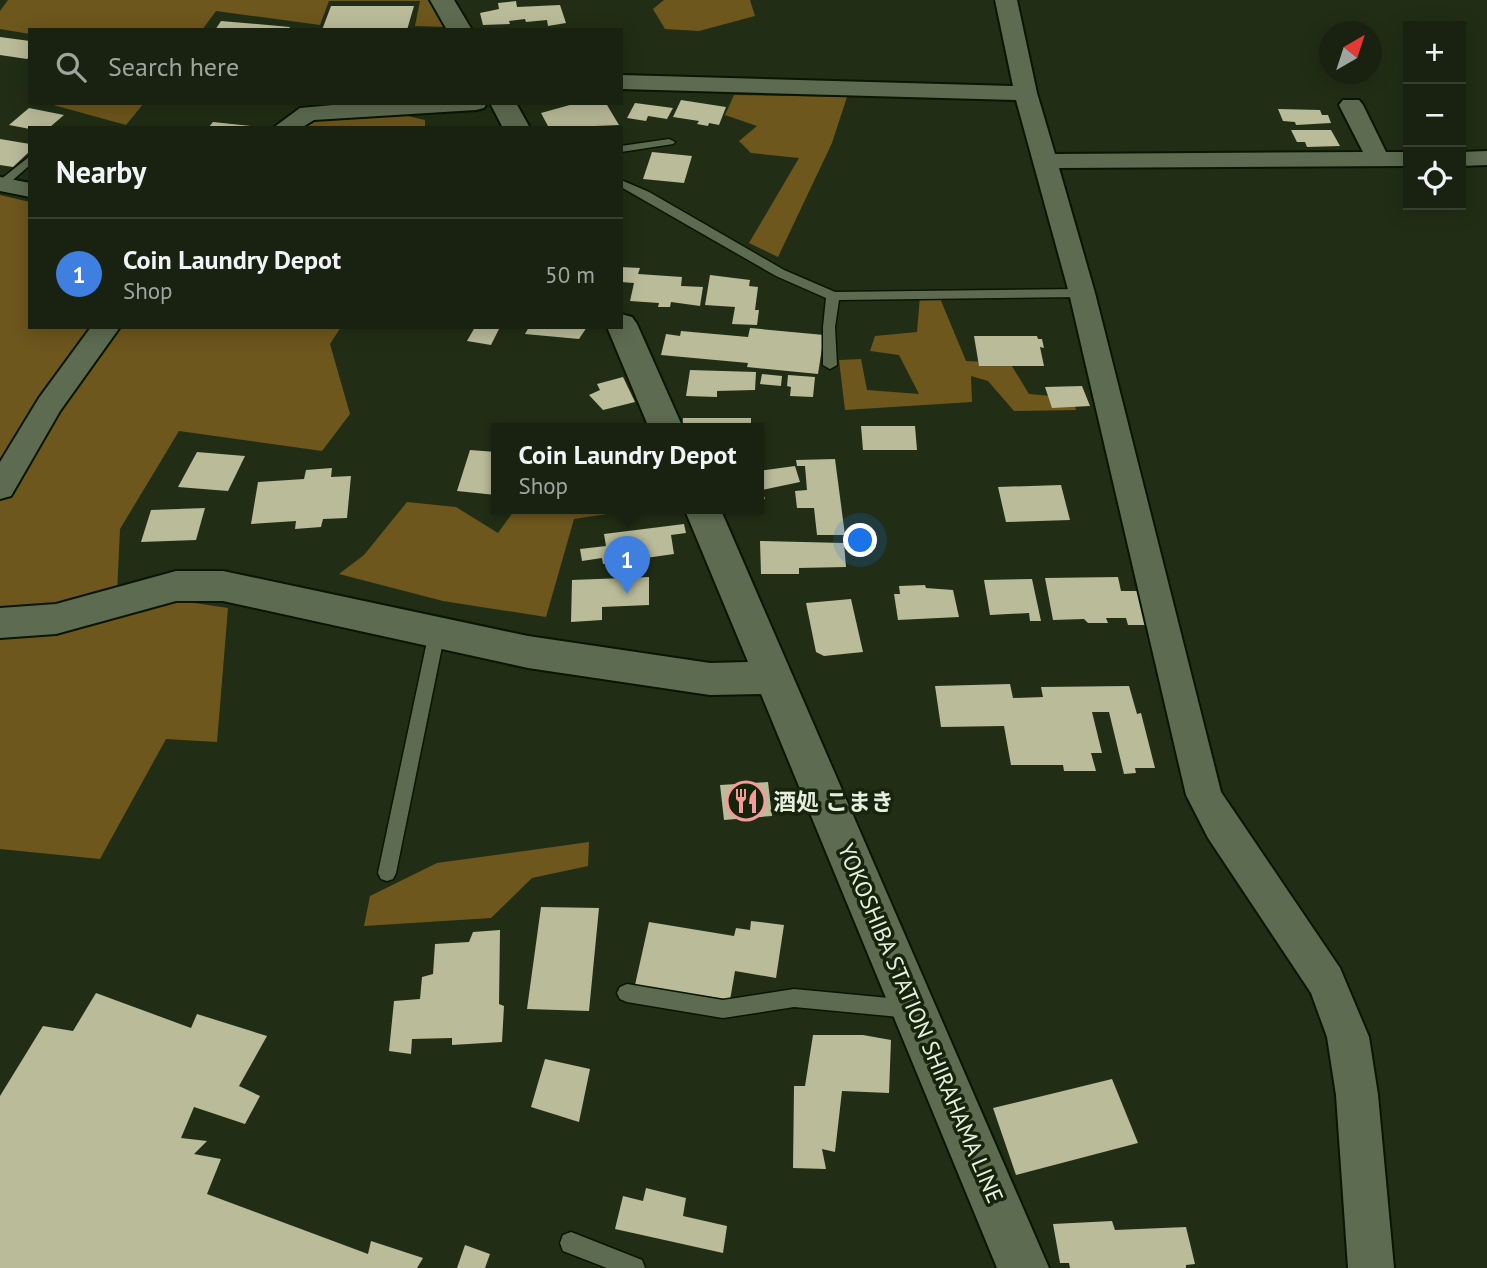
<!DOCTYPE html>
<html lang="en">
<head>
<meta charset="utf-8">
<style>
	body { margin:0; font-family:"PT Sans","Noto Sans JP",sans-serif; background:#262f1e; color:#f1f3f6 }
	.controls { position:absolute; right:21px; top:21px; display:grid; overflow:hidden; border-radius:0px; box-shadow:0 4px 18px #0003 }
	.controls button { width:63px; height:63px; display:grid; place-items:center; padding:0; border:0; border-bottom:2px solid #373f30; background:#192210; color:#f1f3f6; font:35px sans-serif }
	.compass { position:absolute; left:1319px; top:21px; width:63px; height:63px; border-radius:50%; background:#192210; box-shadow:0 4px 18px #0003; rotate:39deg }
	.you { position:absolute; left:861px; top:541px; width:24px; height:24px; margin:-18px; border:5px solid #fff; border-radius:50%; background:#1a73e8; box-shadow:0 0 0 10px #1a73e833 }
	.badge { display:grid; place-items:center; width:46px; height:46px; border-radius:50%; background:#bca0f2; color:#fff; font-size:23px; font-weight:700 }
	.pin { position:absolute; translate:-50% -58px; filter:drop-shadow(0 2px 4px #0008) }
	.pin::after { content:''; position:absolute; top:37px; width:24px; height:21px; background:inherit; clip-path:polygon(0 0,100% 0,50% 100%) }
	.popup { position:absolute; left:491px; top:423px; width:273px; height:91px; box-sizing:border-box; display:grid; place-content:center; border-radius:0px; background:#192210; filter:drop-shadow(0 2px 5px #0005); font-size:23px; white-space:nowrap; color:#9fa49f }
	.popup b { font-size:26px; color:#f1f3f6 }
	.popup::after { content:''; position:absolute; left:50%; top:100%; margin-left:-14px; border:14px solid transparent; border-top-color:#192210 }
	.list { margin:0; padding:0; list-style:none }
	h2 { display:flex; justify-content:space-between; align-items:center; height:91px; margin:0; padding:0 28px; font-size:30px }
	h2 small { font-size:23px; font-weight:400; color:#9fa49f }
	.list li { display:grid; grid-template-columns:46px 1fr auto; gap:21px; align-items:center; box-sizing:border-box; height:112px; padding:0 28px; border-top:2px solid #373f30 }
	.list b { display:block; font-size:26px; white-space:nowrap }
	.list p { margin:0; font-size:23px; white-space:nowrap; color:#9fa49f }
	.list em { font-size:23px; font-style:normal; color:#9fa49f }
	.icon { flex:none; width:38px; height:38px; fill:none; stroke:currentColor; stroke-width:2; stroke-linecap:round; stroke-linejoin:round }
	.map { position:relative; flex:none; width:1487px; height:1268px; overflow:hidden }
	.search { position:absolute; background:#192210; box-shadow:0 4px 18px #0003; left:28px; top:28px; width:595px; height:77px; display:flex; align-items:center; gap:18px; box-sizing:border-box; padding:0 24px; border-radius:0px; color:#9fa49f; font-size:26px }
	.panel { position:absolute; background:#192210; box-shadow:0 4px 18px #0003; left:28px; top:126px; width:595px; height:203px; border-radius:0px }
	.map>svg:first-child { display:block }
</style>
</head>
<body>
<div class="map">
<svg width="1487" height="1268" viewBox="0 0 1487 1268">
	<rect width="100%" height="100%" fill="#212e15"/>
	<path fill="#6e571d" d="M 8,0 L 434,0 L 448,27 L 415,26 L 420,1 L 329,1 L 320,25 L 216,11 L 202,30 L 30,30 L 30,34 L 0,29 L 0,11 Z
		M 664,0 L 750,0 L 755,16 L 699,31 L 665,29 L 653,9 Z
		M 734,95 L 847,97 L 832,143 L 778,257 L 749,243 L 799,158 L 751,153 L 739,141 L 757,126 L 725,115 Z
		M 46,103 L 144,103 L 126,125 Z
		M 394,113 L 425,120 L 425,128 L 304,128 L 318,115 Z
		M 0,195 L 30,202 L 30,327 L 341,327 L 330,344 L 350,414 L 322,451 L 179,431 L 120,529 L 116,615 L 174,600 L 228,608 L 217,742 L 166,739 L 100,859 L 0,849 Z
		M 920,296 L 939,296 L 966,361 L 1010,363 L 1029,394 L 1073,398 L 1076,410 L 1014,411 L 988,381 L 971,376 L 972,402 L 845,410 L 839,360 L 861,359 L 867,390 L 919,394 L 899,355 L 870,351 L 875,336 L 917,332 Z
		M 407,502 L 456,507 L 498,533 L 516,508 L 648,508 L 574,519 L 546,617 L 443,601 L 339,574 L 364,555 Z
		M 589,842 L 588,866 L 532,878 L 491,918 L 364,926 L 370,896 L 437,863 Z"/>
	<path fill="#b9bb99" d="M 516,1 L 517,7 L 560,5 L 566,23 L 548,26 L 547,20 L 526,22 L 525,19 L 509,21 L 510,24 L 483,25 L 480,13 L 499,9 L 498,3 Z
		M 331,6 L 414,6 L 407,30 L 322,30 Z
		M 221,21 L 290,27 L 288,30 L 215,30 Z
		M 0,37 L 30,41 L 30,56 L 27,59 L 0,55 Z
		M 681,100 L 726,107 L 719,125 L 709,123 L 708,126 L 697,124 L 699,121 L 673,117 Z
		M 577,103 L 607,105 L 619,125 L 549,128 L 541,113 Z
		M 635,103 L 673,108 L 667,119 L 648,116 L 646,121 L 627,118 Z
		M 29,108 L 64,115 L 50,127 L 30,129 L 9,125 Z
		M 1278,109 L 1320,110 L 1322,115 L 1328,115 L 1331,123 L 1296,125 L 1295,122 L 1283,121 Z
		M 213,122 L 251,126 L 251,128 L 208,128 Z
		M 1291,130 L 1331,130 L 1340,146 L 1307,147 L 1305,142 L 1297,142 Z
		M 0,139 L 30,144 L 30,151 L 13,167 L 0,165 Z
		M 652,152 L 692,156 L 684,183 L 643,179 Z
		M 621,267 L 640,268 L 638,274 L 682,277 L 681,286 L 703,287 L 700,306 L 671,302 L 670,307 L 658,307 L 659,303 L 630,301 L 634,283 L 621,282 Z
		M 710,275 L 750,280 L 749,286 L 758,287 L 755,310 L 759,310 L 757,325 L 732,324 L 735,307 L 705,305 Z
		M 475,327 L 500,327 L 491,345 L 467,341 Z
		M 529,327 L 587,327 L 579,339 L 525,334 Z
		M 750,328 L 824,335 L 818,374 L 747,367 L 748,363 L 661,355 L 666,334 L 680,336 L 681,331 L 748,337 Z
		M 974,336 L 1037,336 L 1038,339 L 1042,339 L 1044,348 L 1040,347 L 1044,366 L 979,366 Z
		M 690,370 L 756,372 L 755,390 L 717,391 L 717,397 L 686,396 Z
		M 762,374 L 782,376 L 781,386 L 760,384 Z
		M 788,375 L 815,377 L 813,397 L 790,396 L 791,387 L 787,386 Z
		M 623,377 L 635,402 L 603,410 L 589,395 L 600,390 L 597,384 Z
		M 1082,386 L 1090,406 L 1052,408 L 1045,387 Z
		M 683,418 L 751,418 L 751,428 L 682,428 Z
		M 861,426 L 915,426 L 917,450 L 863,450 Z
		M 470,450 L 496,452 L 496,495 L 457,491 Z
		M 197,452 L 245,456 L 228,491 L 178,487 Z
		M 835,459 L 845,535 L 817,535 L 814,508 L 797,508 L 795,491 L 807,490 L 805,466 L 797,466 L 796,460 Z
		M 795,466 L 800,482 L 762,490 L 765,499 L 758,500 L 758,471 Z
		M 332,468 L 331,477 L 351,476 L 347,518 L 323,519 L 321,527 L 295,529 L 296,521 L 251,524 L 258,482 L 304,479 L 306,470 Z
		M 1061,485 L 1070,520 L 1006,522 L 998,487 Z
		M 205,508 L 196,540 L 141,542 L 151,510 Z
		M 684,524 L 686,533 L 671,535 L 674,554 L 603,564 L 602,558 L 582,561 L 580,549 L 606,546 L 604,534 Z
		M 760,541 L 844,543 L 846,567 L 799,568 L 799,574 L 761,574 Z
		M 649,577 L 649,605 L 602,607 L 602,620 L 571,622 L 572,580 Z
		M 1118,577 L 1121,591 L 1141,591 L 1150,625 L 1128,625 L 1126,618 L 1106,618 L 1108,623 L 1088,623 L 1084,619 L 1053,620 L 1045,578 Z
		M 1032,579 L 1041,621 L 1030,621 L 1029,613 L 990,615 L 984,580 Z
		M 925,585 L 926,588 L 953,590 L 959,617 L 898,620 L 894,594 L 900,594 L 899,586 Z
		M 851,599 L 863,652 L 824,656 L 816,652 L 806,603 Z
		M 1010,684 L 1013,698 L 1043,697 L 1041,687 L 1129,686 L 1137,714 L 1141,713 L 1155,768 L 1135,768 L 1136,773 L 1124,774 L 1109,712 L 1092,712 L 1102,753 L 1091,753 L 1096,771 L 1064,771 L 1063,765 L 1011,765 L 1004,726 L 941,727 L 935,686 Z
		M 768,782 L 772,816 L 724,820 L 720,785 Z
		M 541,907 L 599,908 L 589,1011 L 527,1009 Z
		M 751,921 L 784,925 L 776,978 L 735,971 L 730,1000 L 635,985 L 649,922 L 734,936 L 736,928 L 750,930 Z
		M 500,930 L 499,1004 L 504,1006 L 502,1042 L 452,1045 L 452,1038 L 412,1039 L 411,1054 L 389,1051 L 394,1001 L 420,999 L 422,977 L 433,974 L 435,944 L 469,942 L 473,932 Z
		M 96,993 L 191,1028 L 197,1014 L 267,1036 L 239,1086 L 260,1096 L 245,1124 L 194,1107 L 181,1138 L 207,1141 L 194,1154 L 221,1159 L 207,1194 L 368,1254 L 371,1241 L 423,1258 L 417,1268 L 0,1268 L 0,1096 L 43,1026 L 73,1031 Z
		M 813,1035 L 863,1035 L 891,1040 L 889,1093 L 842,1091 L 835,1152 L 822,1149 L 826,1169 L 793,1168 L 794,1086 L 805,1086 Z
		M 545,1059 L 590,1069 L 579,1122 L 531,1107 Z
		M 1112,1079 L 1138,1143 L 1016,1175 L 993,1108 Z
		M 646,1188 L 686,1198 L 683,1216 L 727,1226 L 723,1253 L 615,1229 L 623,1196 L 643,1201 Z
		M 1112,1221 L 1115,1230 L 1186,1227 L 1195,1264 L 1186,1265 L 1186,1268 L 1070,1268 L 1069,1263 L 1060,1263 L 1053,1224 Z
		M 465,1245 L 490,1254 L 485,1268 L 457,1268 Z"/>
	<g fill="none" stroke-linecap="round" stroke-linejoin="round">
		<defs>
			<path id="lane" d="M 669,139 L 675,142 L 673,144 L 621,152 L 621,146 Z
				M 30,156 L 30,165 L 6,186 L 0,187 L 0,180 Z
				M 621,180 L 649,192 L 784,270 L 835,292 L 1082,289 L 1088,293 L 1082,297 L 839,300 L 835,327 L 837,365 L 830,369 L 823,365 L 823,327 L 826,298 L 776,276 L 621,187 Z
				M 437,626 L 443,628 L 445,632 L 396,873 L 393,879 L 387,881 L 381,879 L 378,873 L 429,632 L 431,628 Z
				M 627,984 L 723,1000 L 794,989 L 910,1000 L 917,1002 L 920,1009 L 917,1016 L 910,1018 L 794,1007 L 723,1018 L 627,1002 L 620,999 L 617,993 L 620,987 Z
				M 571,1232 L 642,1260 L 645,1268 L 607,1268 L 563,1251 L 560,1243 L 563,1235 Z"/>
			<path id="street" d="M 995,0 L 1017,0 L 1037,93 L 1055,154 L 1363,152 L 1339,105 L 1343,100 L 1359,100 L 1363,105 L 1386,152 L 1408,152 L 1408,166 L 1059,168 L 1095,293 L 1221,792 L 1340,968 L 1369,1037 L 1378,1095 L 1394,1268 L 1348,1268 L 1336,1095 L 1327,1037 L 1311,993 L 1208,838 L 1186,795 L 1069,293 L 1016,100 L 621,89 L 621,75 L 1013,86 Z
				M 355,103 L 487,103 L 484,108 L 476,110 L 314,120 L 301,128 L 273,128 L 300,108 Z
				M 1487,151 L 1487,165 L 1461,166 L 1461,152 Z
				M 0,177 L 30,183 L 30,197 L 0,191 Z
				M 91,327 L 120,327 L 60,411 L 11,496 L 0,499 L 0,462 L 39,398 Z"/>
			<path id="secondary" d="M 430,0 L 454,0 L 472,30 L 447,30 Z
				M 490,103 L 516,103 L 530,128 L 503,128 Z
				M 621,314 L 632,317 L 637,324 L 683,428 L 649,428 L 607,327 L 621,327 Z
				M 684,508 L 720,508 L 1049,1268 L 997,1268 L 761,694 L 710,695 L 528,668 L 223,601 L 176,601 L 56,634 L 0,638 L 0,608 L 56,604 L 176,571 L 223,571 L 528,636 L 710,663 L 748,662 Z"/>
		</defs>
		<use href="#lane" stroke="#0a1601" stroke-width="3"/>
		<use href="#street" stroke="#0a1601" stroke-width="4"/>
		<use href="#secondary" stroke="#0a1601" stroke-width="4"/>
		<use href="#lane" fill="#5d6c51" fill-rule="evenodd"/>
		<use href="#street" fill="#5d6c51" fill-rule="evenodd"/>
		<use href="#secondary" fill="#5d6c51" fill-rule="evenodd"/>
	</g>
	<defs>
		<symbol id="restaurant-ring" viewBox="-11 -11 22 22"><circle r="9.5" fill="#17240c" stroke="#f59b9a" stroke-width="1.5"/><path d="M-5-6h1v4h1v-4h1v4h1v-4h1v5L-1.5 .5V6h-2V.5L-5-1ZM5-6V6H3V1.5H1.5Q1.5-4 5-6Z" fill="#f59b9a"/></symbol>
	</defs>
	<g fill-rule="evenodd">
		<use href="#restaurant-ring" x="724" y="779" width="44" height="44"/>
	</g>
	<g text-anchor="middle" dominant-baseline="central" stroke-width="7" stroke-linejoin="round" paint-order="stroke">
		<g font-size="23" font-weight="bold" fill="#e6efdf" stroke="#17240c" text-anchor="start">
			<text x="773" y="801">酒処 こまき</text>
		</g>
		<g font-size="23" fill="#e6efdf" stroke="#17240c">
			<text transform="translate(921 1023) rotate(67)">YOKOSHIBA STATION SHIRAHAMA LINE</text>
		</g>
	</g>
</svg>
<div class="controls">
<button>+</button>
<button>−</button>
<button><svg class="icon" aria-label="locate" viewBox="0 0 24 24"><circle cx="12" cy="12" r="6"/><path d="M12 2v4M12 18v4M2 12h4M18 12h4"/></svg></button>
</div>
<svg class="compass" viewBox="-18 -18 36 36"><path d="M0-13l5 13h-10z" fill="#e53935"/><path d="M0 13l5-13h-10z" fill="#9fa49f"/></svg>
<div class="you"></div>
<div class="pin badge" style="left:627px;top:594px;background:#3f7fe0">1</div>
<div class="popup"><b>Coin Laundry Depot</b>Shop</div>
<div class="search"><svg class="icon" aria-label="search" viewBox="0 0 24 24"><circle cx="10" cy="10" r="6"/><path d="M15 15l6 6"/></svg>Search here</div>
<section class="panel">
<h2>Nearby<small></small></h2>
<ul class="list">
<li><span class="badge" style="background:#3f7fe0">1</span><div><b>Coin Laundry Depot</b><p>Shop</p></div><em>50 m</em></li>
</ul>
</section>
</div>
</body>
</html>
